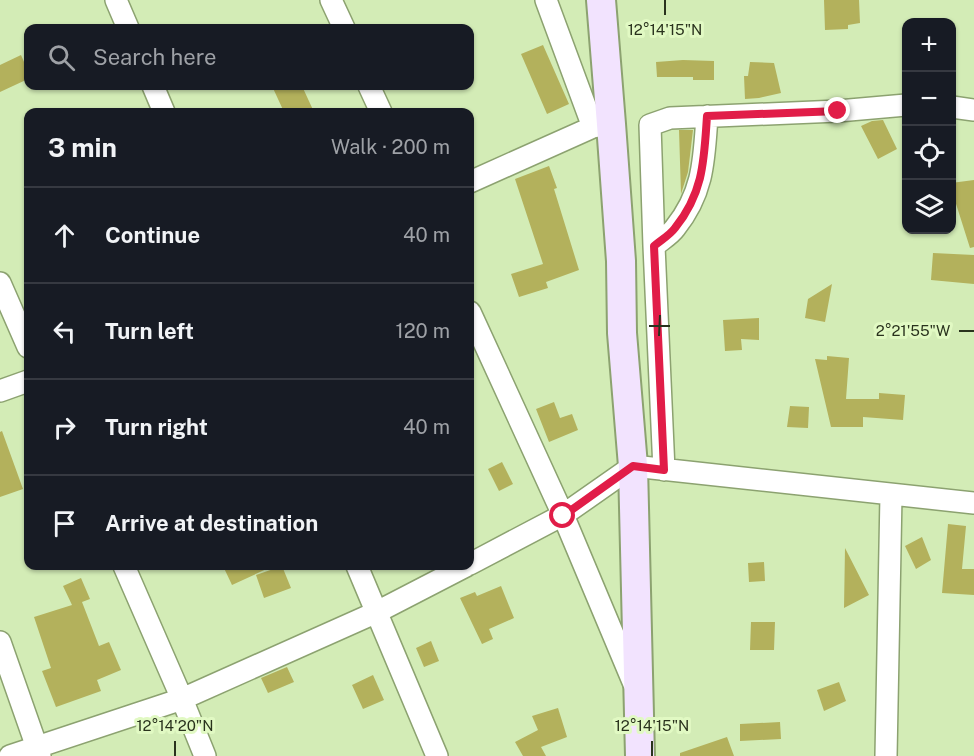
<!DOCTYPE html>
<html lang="en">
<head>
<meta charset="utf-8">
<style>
	body { margin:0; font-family:"Public Sans",sans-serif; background:#20242c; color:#f1f3f6 }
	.controls { position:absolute; right:18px; top:18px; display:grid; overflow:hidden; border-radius:12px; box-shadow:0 2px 4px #0004 }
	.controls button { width:54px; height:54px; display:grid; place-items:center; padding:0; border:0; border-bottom:2px solid #363941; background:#171b24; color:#f1f3f6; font:30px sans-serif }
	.stop { position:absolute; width:18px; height:18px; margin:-14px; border:4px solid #e11d48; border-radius:50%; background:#fff }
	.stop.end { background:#e11d48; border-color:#fff; box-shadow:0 2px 6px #0008 }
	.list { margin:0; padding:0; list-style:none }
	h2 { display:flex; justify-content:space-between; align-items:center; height:78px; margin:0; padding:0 24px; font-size:26px }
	h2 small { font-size:20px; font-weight:400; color:#9ea1a6 }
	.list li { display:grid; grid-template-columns:39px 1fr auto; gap:18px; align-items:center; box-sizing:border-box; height:96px; padding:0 24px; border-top:2px solid #363941 }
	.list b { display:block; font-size:22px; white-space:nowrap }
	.list em { font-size:20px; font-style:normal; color:#9ea1a6 }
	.icon { flex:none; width:33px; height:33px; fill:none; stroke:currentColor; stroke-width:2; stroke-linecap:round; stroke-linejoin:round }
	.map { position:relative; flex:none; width:974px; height:756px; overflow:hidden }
	.search { position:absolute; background:#171b24; box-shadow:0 2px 4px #0004; left:24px; top:24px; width:450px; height:66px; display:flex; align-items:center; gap:15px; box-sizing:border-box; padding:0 21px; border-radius:12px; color:#9ea1a6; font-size:22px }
	.panel { position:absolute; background:#171b24; box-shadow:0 2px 4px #0004; left:24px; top:108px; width:450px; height:462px; border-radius:12px }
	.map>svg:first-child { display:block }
</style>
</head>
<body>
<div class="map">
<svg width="974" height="756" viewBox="0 0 974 756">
	<rect width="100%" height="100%" fill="#d3ecb6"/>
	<path fill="#b3b15c" d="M 824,0 L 859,0 L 860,23 L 848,25 L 848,29 L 825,30 Z
		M 543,45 L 569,104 L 547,114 L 521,54 Z
		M 21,55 L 28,71 L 28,79 L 0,92 L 0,65 Z
		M 683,60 L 714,61 L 714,80 L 693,80 L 693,77 L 657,77 L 656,62 Z
		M 750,62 L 774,63 L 781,93 L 759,98 L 745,99 L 744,76 L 748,76 Z
		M 272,86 L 302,86 L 314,112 L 284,112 Z
		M 883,120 L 897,149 L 878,159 L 861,126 L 872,121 Z
		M 679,130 L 693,130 L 688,172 L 681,194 Z
		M 549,166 L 557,188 L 554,189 L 579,270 L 546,282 L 548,288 L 519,297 L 511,274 L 543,264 L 515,179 Z
		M 974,180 L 974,247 L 970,248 L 951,188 L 951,183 Z
		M 933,253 L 974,255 L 974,284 L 931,280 Z
		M 832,284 L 825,322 L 805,318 L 808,299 Z
		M 759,318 L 759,340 L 741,339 L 742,350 L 725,351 L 723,320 Z
		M 827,356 L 849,358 L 846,399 L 879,399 L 879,393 L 905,395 L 903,420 L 863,417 L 863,427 L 831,427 L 815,359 L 827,360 Z
		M 554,402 L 560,418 L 572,414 L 578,430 L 549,442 L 536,409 Z
		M 790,406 L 809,407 L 808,428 L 787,427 Z
		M 2,431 L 23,489 L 0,497 L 0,432 Z
		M 502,462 L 513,484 L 499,491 L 488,469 Z
		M 948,524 L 966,526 L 962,569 L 974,569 L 974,595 L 942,593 Z
		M 922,537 L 931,560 L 916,569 L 905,546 Z
		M 845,548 L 869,595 L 844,608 Z
		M 764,562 L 765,581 L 749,582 L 748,563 Z
		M 223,566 L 273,566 L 232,585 Z
		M 282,566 L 291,588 L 264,598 L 256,575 Z
		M 81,578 L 90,599 L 82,602 L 99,646 L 109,642 L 121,670 L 97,680 L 101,691 L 56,707 L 42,671 L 51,668 L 34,617 L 72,605 L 63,586 Z
		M 501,586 L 514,618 L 489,629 L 493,639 L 482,644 L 460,598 L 475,592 L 477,596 Z
		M 751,622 L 775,622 L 774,650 L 750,650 Z
		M 431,641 L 439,661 L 424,667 L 416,648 Z
		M 287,667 L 294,682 L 268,693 L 261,678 Z
		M 373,675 L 384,700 L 363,709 L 352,685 Z
		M 839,682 L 846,701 L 824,711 L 817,690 Z
		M 558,708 L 567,737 L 541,747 L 546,756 L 523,756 L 515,742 L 538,730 L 532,716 Z
		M 780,722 L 781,739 L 740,741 L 740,724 Z
		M 727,737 L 734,756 L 680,756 L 680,753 Z"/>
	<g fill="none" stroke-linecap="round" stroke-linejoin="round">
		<defs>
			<path id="street" d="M 116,0 L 128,28
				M 331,0 L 344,28
				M 546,0 L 593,127
				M 153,86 L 164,112
				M 369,86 L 381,112
				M 952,107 L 974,110
				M 470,182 L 593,127 L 611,124
				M 654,246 C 661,240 670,235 675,228 C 704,192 704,159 707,116
				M 0,283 L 28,347
				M 470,312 L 563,515 L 634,684
				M 0,391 L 28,381
				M 664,470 L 654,246 L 650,125 L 670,118 L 838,111 L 906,105
				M 470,564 L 563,515 L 633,466 L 974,503
				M 124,566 L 182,699 L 205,756
				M 357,566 L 437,756
				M 0,642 L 40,756
				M 10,756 L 182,699 L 377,612 L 466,566
				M 886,756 L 891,495"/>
			<path id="secondary" d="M 601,0 L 611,124 L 621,261 L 622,333 L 633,466 L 640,756"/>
		</defs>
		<use href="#street" stroke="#8ca270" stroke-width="24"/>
		<use href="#secondary" stroke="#8ca270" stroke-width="32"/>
		<use href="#street" stroke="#fff" stroke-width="21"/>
		<use href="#secondary" stroke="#f2e3fe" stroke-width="28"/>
	</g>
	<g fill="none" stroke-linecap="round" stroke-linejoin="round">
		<path stroke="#e11d48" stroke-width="8" d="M 563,516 L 633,466 L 664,470 L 654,246 C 661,240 670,235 675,228 C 704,192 704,159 707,116 L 838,111"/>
	</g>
	<path fill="none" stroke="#29321d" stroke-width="2" d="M 665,15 L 665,0M 649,326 L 670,326M 959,331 L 974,331M 659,336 L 660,315M 175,756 L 175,741M 652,756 L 652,741"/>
	<g font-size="15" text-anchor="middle" fill="#29321d" stroke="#e1f9c3" stroke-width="6" stroke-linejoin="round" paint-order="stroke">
		<text x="665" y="35">12°14'15"N</text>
		<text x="913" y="336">2°21'55"W</text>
		<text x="175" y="731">12°14'20"N</text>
		<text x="652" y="731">12°14'15"N</text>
	</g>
</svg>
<div class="controls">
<button>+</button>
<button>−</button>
<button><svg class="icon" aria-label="locate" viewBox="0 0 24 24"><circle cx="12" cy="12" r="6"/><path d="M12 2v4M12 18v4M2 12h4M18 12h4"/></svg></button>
<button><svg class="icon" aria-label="layers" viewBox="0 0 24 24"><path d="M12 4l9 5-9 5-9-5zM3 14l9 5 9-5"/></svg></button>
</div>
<div class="stop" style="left:563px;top:516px"></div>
<div class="stop end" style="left:838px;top:111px"></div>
<div class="search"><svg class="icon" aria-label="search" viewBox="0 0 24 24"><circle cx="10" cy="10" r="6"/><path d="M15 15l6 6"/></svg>Search here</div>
<section class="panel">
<h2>3 min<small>Walk · 200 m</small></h2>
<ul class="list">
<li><svg class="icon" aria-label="ahead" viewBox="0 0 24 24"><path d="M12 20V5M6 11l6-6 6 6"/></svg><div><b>Continue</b></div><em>40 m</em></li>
<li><svg class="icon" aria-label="left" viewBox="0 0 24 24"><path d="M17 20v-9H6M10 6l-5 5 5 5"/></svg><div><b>Turn left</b></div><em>120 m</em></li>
<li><svg class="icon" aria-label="right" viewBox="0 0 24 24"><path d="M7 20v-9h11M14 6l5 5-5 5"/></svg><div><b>Turn right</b></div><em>40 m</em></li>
<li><svg class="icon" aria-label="arrive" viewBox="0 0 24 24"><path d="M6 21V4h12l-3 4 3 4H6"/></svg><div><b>Arrive at destination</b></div></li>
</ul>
</section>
</div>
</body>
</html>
